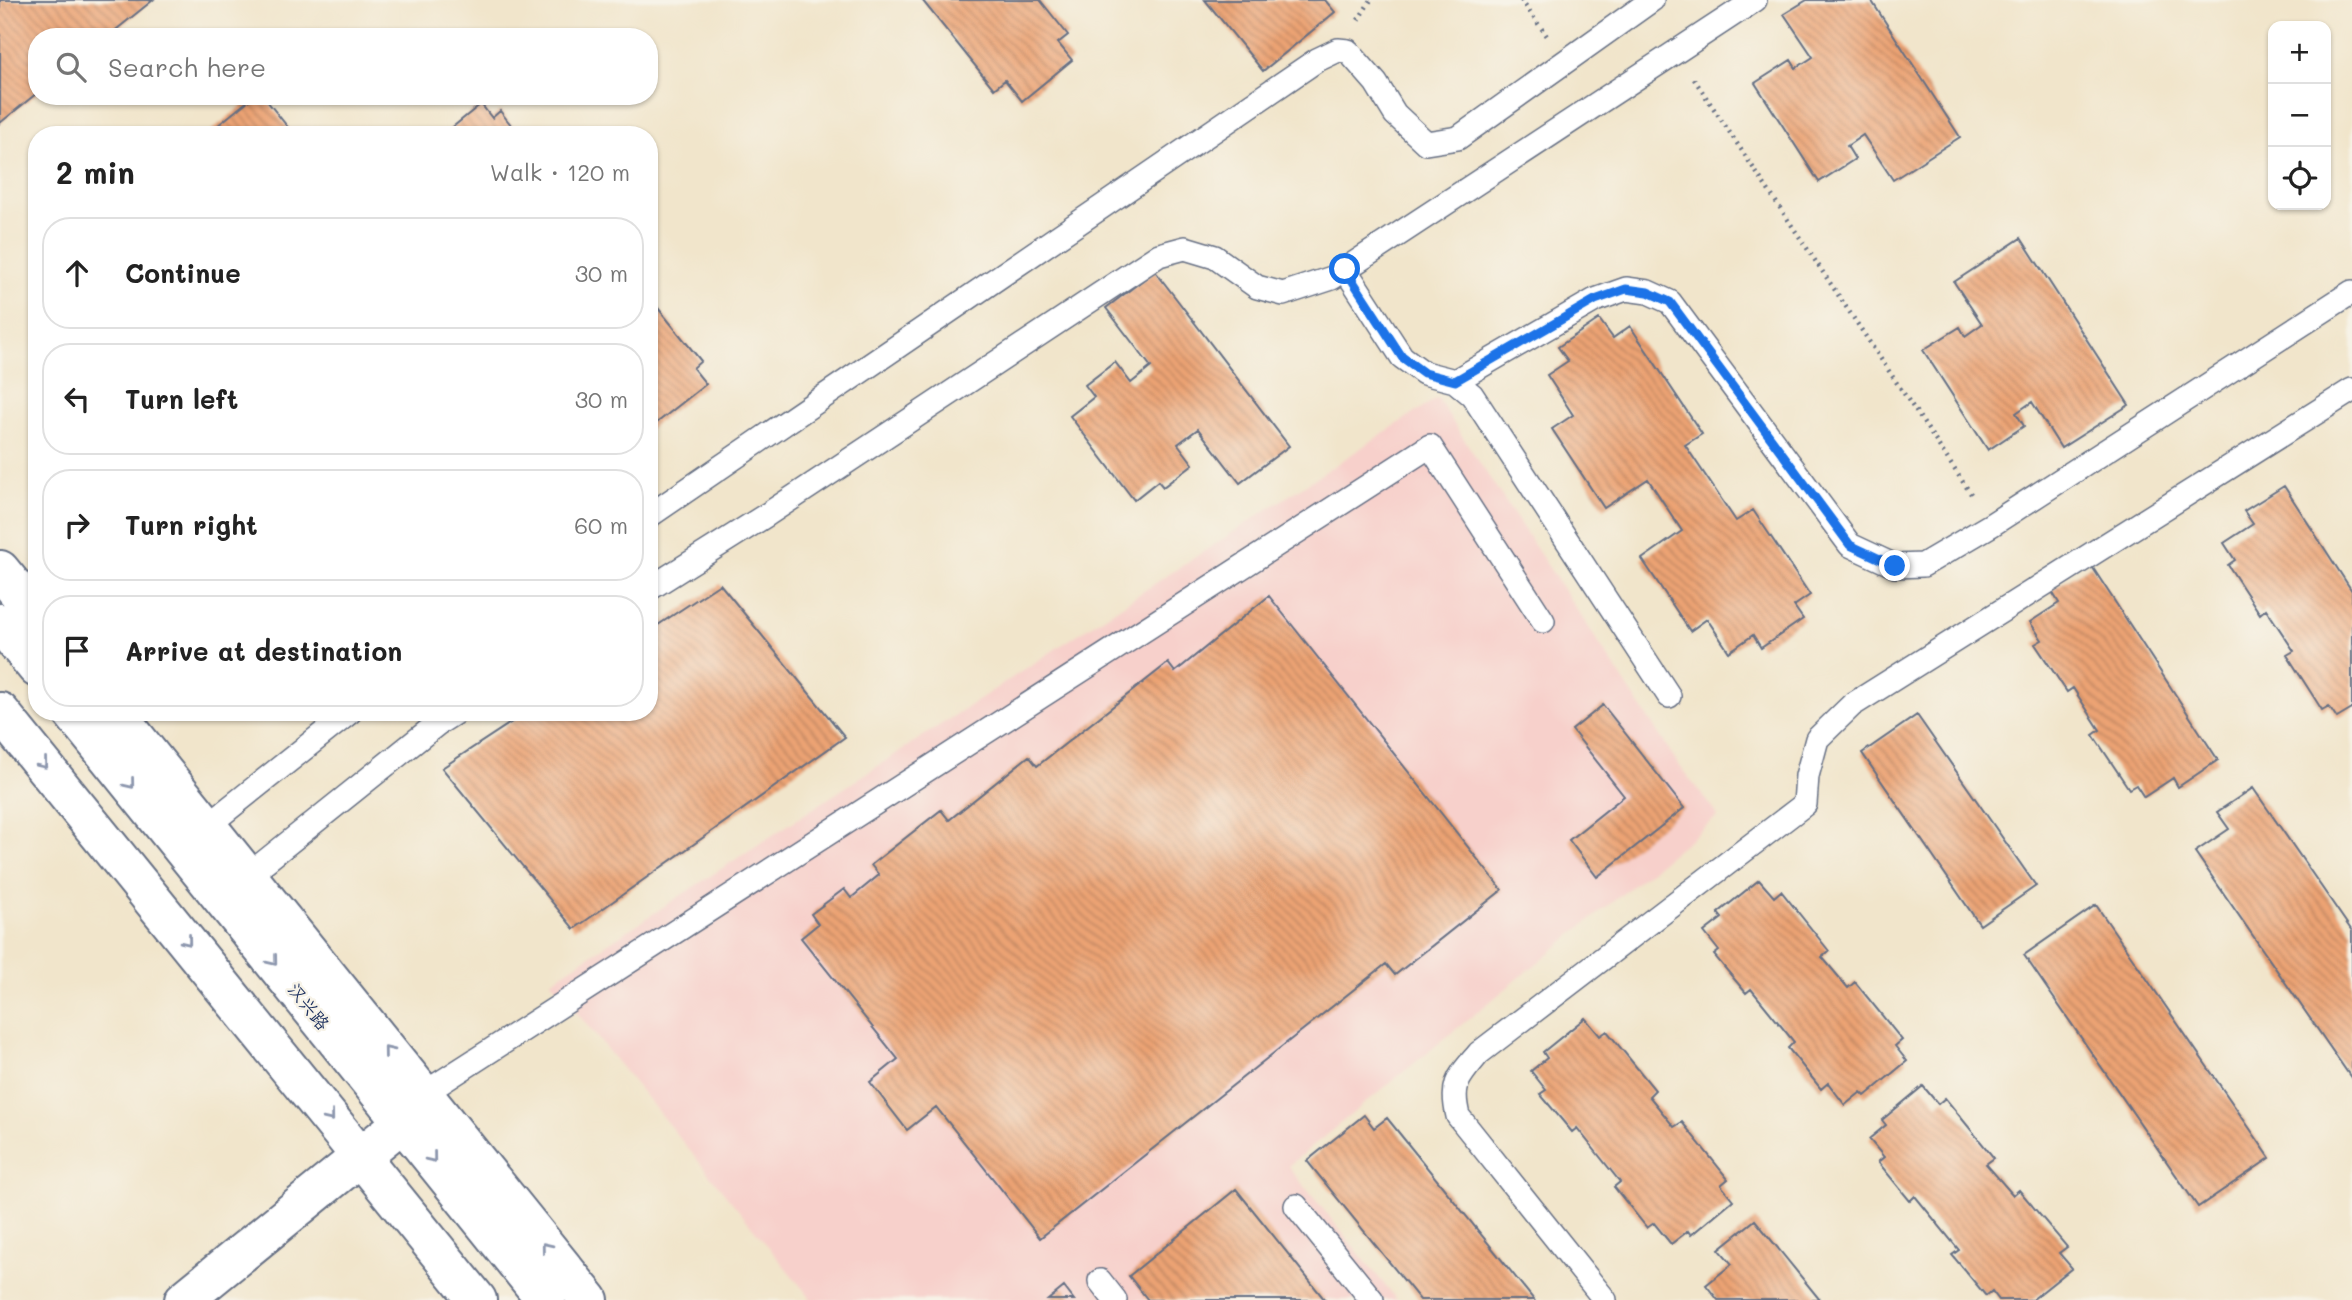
<!DOCTYPE html>
<html lang="en">
<head>
<meta charset="utf-8">
<style>
	body { margin:0; font-family:Mali,"LXGW WenKai TC",sans-serif; background:#f6f6f6; color:#222 }
	.controls { position:absolute; right:21px; top:21px; display:grid; overflow:hidden; border-radius:14px; box-shadow:0 2px 5px #0004 }
	.controls button { width:63px; height:63px; display:grid; place-items:center; padding:0; border:0; border-bottom:2px solid #e0e0e0; background:#fff; color:#222; font:35px sans-serif }
	.stop { position:absolute; width:21px; height:21px; margin:-16px; border:5px solid #1a73e8; border-radius:50%; background:#fff }
	.stop.end { background:#1a73e8; border-color:#fff; box-shadow:0 2px 7px #0008 }
	.list { margin:0; padding:0; list-style:none }
	h2 { display:flex; justify-content:space-between; align-items:center; height:91px; margin:0; padding:0 28px; font-size:30px }
	h2 small { font-size:23px; font-weight:400; color:#767676 }
	.list li { display:grid; grid-template-columns:46px 1fr auto; gap:21px; align-items:center; box-sizing:border-box; height:112px; margin:0 14px 14px; padding:0 14px; border:2px solid #e0e0e0; border-radius:28px }
	.list b { display:block; font-size:26px; white-space:nowrap }
	.list em { font-size:23px; font-style:normal; color:#767676 }
	.icon { flex:none; width:38px; height:38px; fill:none; stroke:currentColor; stroke-width:2; stroke-linecap:round; stroke-linejoin:round }
	.map { position:relative; flex:none; width:2352px; height:1300px; overflow:hidden }
	.search { position:absolute; background:#fff; box-shadow:0 2px 5px #0004; left:28px; top:28px; width:630px; height:77px; display:flex; align-items:center; gap:18px; box-sizing:border-box; padding:0 24px; border-radius:28px; color:#767676; font-size:26px }
	.panel { position:absolute; background:#fff; box-shadow:0 2px 5px #0004; left:28px; top:126px; width:630px; height:595px; border-radius:28px }
	.map>svg:first-child { display:block }
</style>
</head>
<body>
<div class="map">
<svg width="2352" height="1300" viewBox="0 0 2352 1300">
	<defs>
		<pattern id="building-back-hatch" width="6" height="6" patternUnits="userSpaceOnUse" patternTransform="scale(1.75)"><rect width="6" height="6" fill="#eca373"/><path d="M-1 5l2 2M0 0l6 6M5-1l2 2" fill="none" stroke="#be8562"/></pattern>
	</defs>
	<rect width="100%" height="100%" fill="#f7f3e8"/>
	<filter id="ink" filterUnits="userSpaceOnUse"><feTurbulence type="fractalNoise" baseFrequency=".0143" numOctaves="2"/><feDisplacementMap in="SourceGraphic" scale="14" xChannelSelector="R" yChannelSelector="G"/><feConvolveMatrix kernelMatrix="1 2 1 2 8 2 1 2 1" color-interpolation-filters="sRGB"/></filter>
	<filter id="wash" filterUnits="userSpaceOnUse"><feTurbulence type="fractalNoise" baseFrequency=".00686" numOctaves="4" result="noise"/><feDisplacementMap in="SourceGraphic" scale="28" xChannelSelector="R" yChannelSelector="G"/><feGaussianBlur stdDeviation="1.57" result="paint"/><feColorMatrix in="noise" values="0 0 0 0 0 0 0 0 0 0 0 0 0 0 0 0 0 1.4 0 .05"/><feComposite in="paint" operator="in"/></filter>
	<g filter="url(#wash)">
		<rect width="100%" height="100%" fill="#f1e5cb"/>
		<path fill="#f7d0cb" d="M 1437,398 L 1679,765 L 1718,816 L 1288,1166 L 1397,1300 L 812,1300 L 551,981 Z"/>
		<g id="blocks">
			<path fill="url(#building-back-hatch)" d="M 0,0 L 153,0 L 107,37 L 37,37 L 37,93 L 0,123 Z
				M 922,0 L 1040,0 L 1068,35 L 1058,43 L 1072,60 L 1022,101 L 1005,80 L 994,89 Z
				M 1205,0 L 1325,0 L 1335,12 L 1263,71 Z
				M 1807,0 L 1871,0 L 1960,137 L 1893,180 L 1863,135 L 1847,146 L 1855,159 L 1819,182 L 1755,83 L 1791,60 L 1796,68 L 1813,57 L 1784,14 Z
				M 254,96 L 263,96 L 294,135 L 206,135 Z
				M 481,104 L 492,118 L 500,111 L 519,135 L 443,135 Z
				M 2021,238 L 2129,405 L 2061,448 L 2032,402 L 2016,413 L 2024,426 L 1988,450 L 1923,350 L 1960,327 L 1965,336 L 1982,324 L 1954,282 Z
				M 1155,271 L 1289,446 L 1240,483 L 1198,429 L 1178,444 L 1193,464 L 1163,487 L 1158,481 L 1134,500 L 1070,416 L 1094,397 L 1085,385 L 1115,362 L 1131,383 L 1151,367 L 1106,308 Z
				M 649,297 L 701,361 L 693,368 L 706,384 L 649,429 Z
				M 1599,319 L 1613,338 L 1630,326 L 1702,434 L 1685,445 L 1736,521 L 1753,510 L 1810,595 L 1794,606 L 1803,619 L 1761,648 L 1753,635 L 1729,652 L 1707,619 L 1690,631 L 1642,559 L 1682,531 L 1648,479 L 1604,508 L 1552,429 L 1573,415 L 1547,375 L 1568,361 L 1558,347 Z
				M 2284,486 L 2352,591 L 2352,709 L 2337,718 L 2329,706 L 2322,710 L 2287,655 L 2294,651 L 2266,609 L 2260,614 L 2228,565 L 2235,560 L 2224,543 L 2253,524 L 2244,511 Z
				M 2091,565 L 2218,760 L 2178,787 L 2173,778 L 2144,797 L 2136,785 L 2129,789 L 2093,735 L 2100,730 L 2073,688 L 2067,692 L 2035,644 L 2042,640 L 2030,622 L 2059,603 L 2051,590 Z
				M 720,584 L 845,737 L 574,929 L 442,768 L 527,712 L 649,712 L 649,631 Z
				M 1269,596 L 1502,890 L 1395,975 L 1386,964 L 1040,1238 L 936,1107 L 907,1130 L 870,1082 L 898,1059 L 801,938 L 818,924 L 811,914 L 844,889 L 851,898 L 879,875 L 871,865 L 941,810 L 949,820 L 1029,756 L 1037,766 L 1168,663 L 1175,672 Z
				M 1603,705 L 1684,808 L 1597,877 L 1569,840 L 1624,796 L 1572,730 Z
				M 1917,715 L 2036,886 L 1980,925 L 1862,753 Z
				M 2253,788 L 2352,931 L 2352,1079 L 2195,852 L 2229,829 L 2217,812 Z
				M 1759,880 L 1774,897 L 1781,891 L 1829,951 L 1822,957 L 1848,988 L 1855,982 L 1902,1040 L 1895,1046 L 1907,1061 L 1865,1096 L 1861,1092 L 1845,1105 L 1828,1083 L 1821,1089 L 1788,1048 L 1794,1042 L 1751,989 L 1746,993 L 1714,955 L 1719,951 L 1704,932 L 1722,918 L 1718,913 Z
				M 2096,905 L 2270,1158 L 2198,1207 L 2024,955 Z
				M 1585,1018 L 1600,1036 L 1607,1031 L 1655,1090 L 1649,1096 L 1674,1127 L 1682,1122 L 1728,1179 L 1721,1185 L 1733,1200 L 1691,1235 L 1688,1231 L 1671,1244 L 1654,1223 L 1647,1228 L 1614,1187 L 1620,1182 L 1577,1128 L 1572,1132 L 1540,1094 L 1546,1090 L 1531,1071 L 1547,1058 L 1543,1052 Z
				M 1923,1086 L 1938,1104 L 1945,1098 L 1994,1158 L 1986,1164 L 2013,1195 L 2019,1190 L 2067,1247 L 2059,1253 L 2072,1268 L 2032,1300 L 1999,1300 L 1992,1291 L 1986,1296 L 1952,1255 L 1959,1250 L 1915,1196 L 1910,1201 L 1878,1162 L 1884,1157 L 1869,1139 L 1886,1125 L 1882,1120 Z
				M 1364,1115 L 1374,1128 L 1387,1118 L 1534,1300 L 1420,1300 L 1307,1161 Z
				M 1236,1189 L 1325,1300 L 1148,1300 L 1129,1276 Z
				M 1755,1220 L 1820,1300 L 1718,1300 L 1706,1285 L 1732,1264 L 1719,1249 Z
				M 1064,1287 L 1074,1300 L 1048,1300 Z"/>
		</g>
	</g>
	<g filter="url(#ink)">
		<use href="#blocks" fill-opacity="0" stroke="#666f84" stroke-width="2"/>
		<g fill="none" stroke-linecap="round" stroke-linejoin="round">
			<defs>
				<path id="service" d="M 1345,269 L 1402,357 L 1424,373 L 1455,381 L 1472,395 L 1669,696
					M 1455,381 L 1595,300 L 1626,289 L 1648,292 L 1670,302 L 1850,545 L 1895,566 L 1923,565 L 1991,525 L 2352,292
					M 649,516 L 1317,60 L 1338,50 L 1348,51 L 1376,83 L 1395,114 L 1426,143 L 1458,138 L 1652,0
					M 649,589 L 768,514 L 1159,255 L 1185,248 L 1215,257 L 1257,287 L 1283,294 L 1332,278 L 1755,0
					M 207,826 L 350,712
					M 247,876 L 437,724 L 456,712
					M 423,1094 L 1430,446 L 1543,621
					M 1296,1206 L 1372,1300
					M 1100,1281 L 1115,1300
					M 1605,1300 L 1458,1116 C 1450,1083 1459,1077 1479,1053 L 1805,804 L 1807,776 L 1817,739 L 1852,705 L 2352,390"/>
				<path id="minor" d="M 0,712 L 477,1300
					M 184,1300 L 403,1122"/>
				<path id="tertiary" d="M 0,570 L 37,615
					M 0,623 L 37,668
					M 72,712 L 546,1300
					M 115,712 L 589,1300"/>
			</defs>
			<use href="#service" stroke="#666f84" stroke-width="26"/>
			<use href="#minor" stroke="#666f84" stroke-width="42"/>
			<use href="#tertiary" stroke="#666f84" stroke-width="42"/>
			<path stroke="#666f84" stroke-width="4.5" stroke-dasharray="2 5" stroke-linecap="butt" d="M 1521,0 L 1547,36
				M 1358,20 L 1371,0
				M 1694,79 L 1973,497"/>
			<use href="#service" stroke="#fff" stroke-width="23"/>
			<use href="#minor" stroke="#fff" stroke-width="38"/>
			<use href="#tertiary" stroke="#fff" stroke-width="38"/>
		</g>
		<defs><path id="oneway-chevron" d="M-2-3.5L2.5 0L-2 3.5" fill="none" stroke-width="1.6" stroke-linecap="round" stroke-linejoin="round" transform="scale(1.75)"/></defs>
		<g stroke="#8d97ae">
			<use href="#oneway-chevron" transform="translate(43 764) rotate(51)"/>
			<use href="#oneway-chevron" transform="translate(130 784) rotate(51)"/>
			<use href="#oneway-chevron" transform="translate(187 941) rotate(51)"/>
			<use href="#oneway-chevron" transform="translate(273 961) rotate(51)"/>
			<use href="#oneway-chevron" transform="translate(388 1051) rotate(-129)"/>
			<use href="#oneway-chevron" transform="translate(330 1117) rotate(51)"/>
			<use href="#oneway-chevron" transform="translate(432 1158) rotate(51)"/>
			<use href="#oneway-chevron" transform="translate(546 1247) rotate(-129)"/>
		</g>
	</g>
	<g fill="none" stroke-linecap="round" stroke-linejoin="round" filter="url(#ink)">
		<path stroke="#1a73e8" stroke-width="9" d="M 1345,269 L 1402,357 L 1424,373 L 1455,381 L 1595,300 L 1626,289 L 1648,292 L 1670,302 L 1850,545 L 1895,566"/>
	</g>
	<g text-anchor="middle" dominant-baseline="central" stroke-width="5" stroke-linejoin="round" paint-order="stroke">
		<g font-size="18" fill="#1b2f5e" stroke="#f7f3e8">
			<text transform="translate(309 1006) rotate(51)">汉兴路</text>
		</g>
	</g>
</svg>
<div class="controls">
<button>+</button>
<button>−</button>
<button><svg class="icon" aria-label="locate" viewBox="0 0 24 24"><circle cx="12" cy="12" r="6"/><path d="M12 2v4M12 18v4M2 12h4M18 12h4"/></svg></button>
</div>
<div class="stop" style="left:1345px;top:269px"></div>
<div class="stop end" style="left:1895px;top:566px"></div>
<div class="search"><svg class="icon" aria-label="search" viewBox="0 0 24 24"><circle cx="10" cy="10" r="6"/><path d="M15 15l6 6"/></svg>Search here</div>
<section class="panel">
<h2>2 min<small>Walk · 120 m</small></h2>
<ul class="list">
<li><svg class="icon" aria-label="ahead" viewBox="0 0 24 24"><path d="M12 20V5M6 11l6-6 6 6"/></svg><div><b>Continue</b></div><em>30 m</em></li>
<li><svg class="icon" aria-label="left" viewBox="0 0 24 24"><path d="M17 20v-9H6M10 6l-5 5 5 5"/></svg><div><b>Turn left</b></div><em>30 m</em></li>
<li><svg class="icon" aria-label="right" viewBox="0 0 24 24"><path d="M7 20v-9h11M14 6l5 5-5 5"/></svg><div><b>Turn right</b></div><em>60 m</em></li>
<li><svg class="icon" aria-label="arrive" viewBox="0 0 24 24"><path d="M6 21V4h12l-3 4 3 4H6"/></svg><div><b>Arrive at destination</b></div></li>
</ul>
</section>
</div>
</body>
</html>
